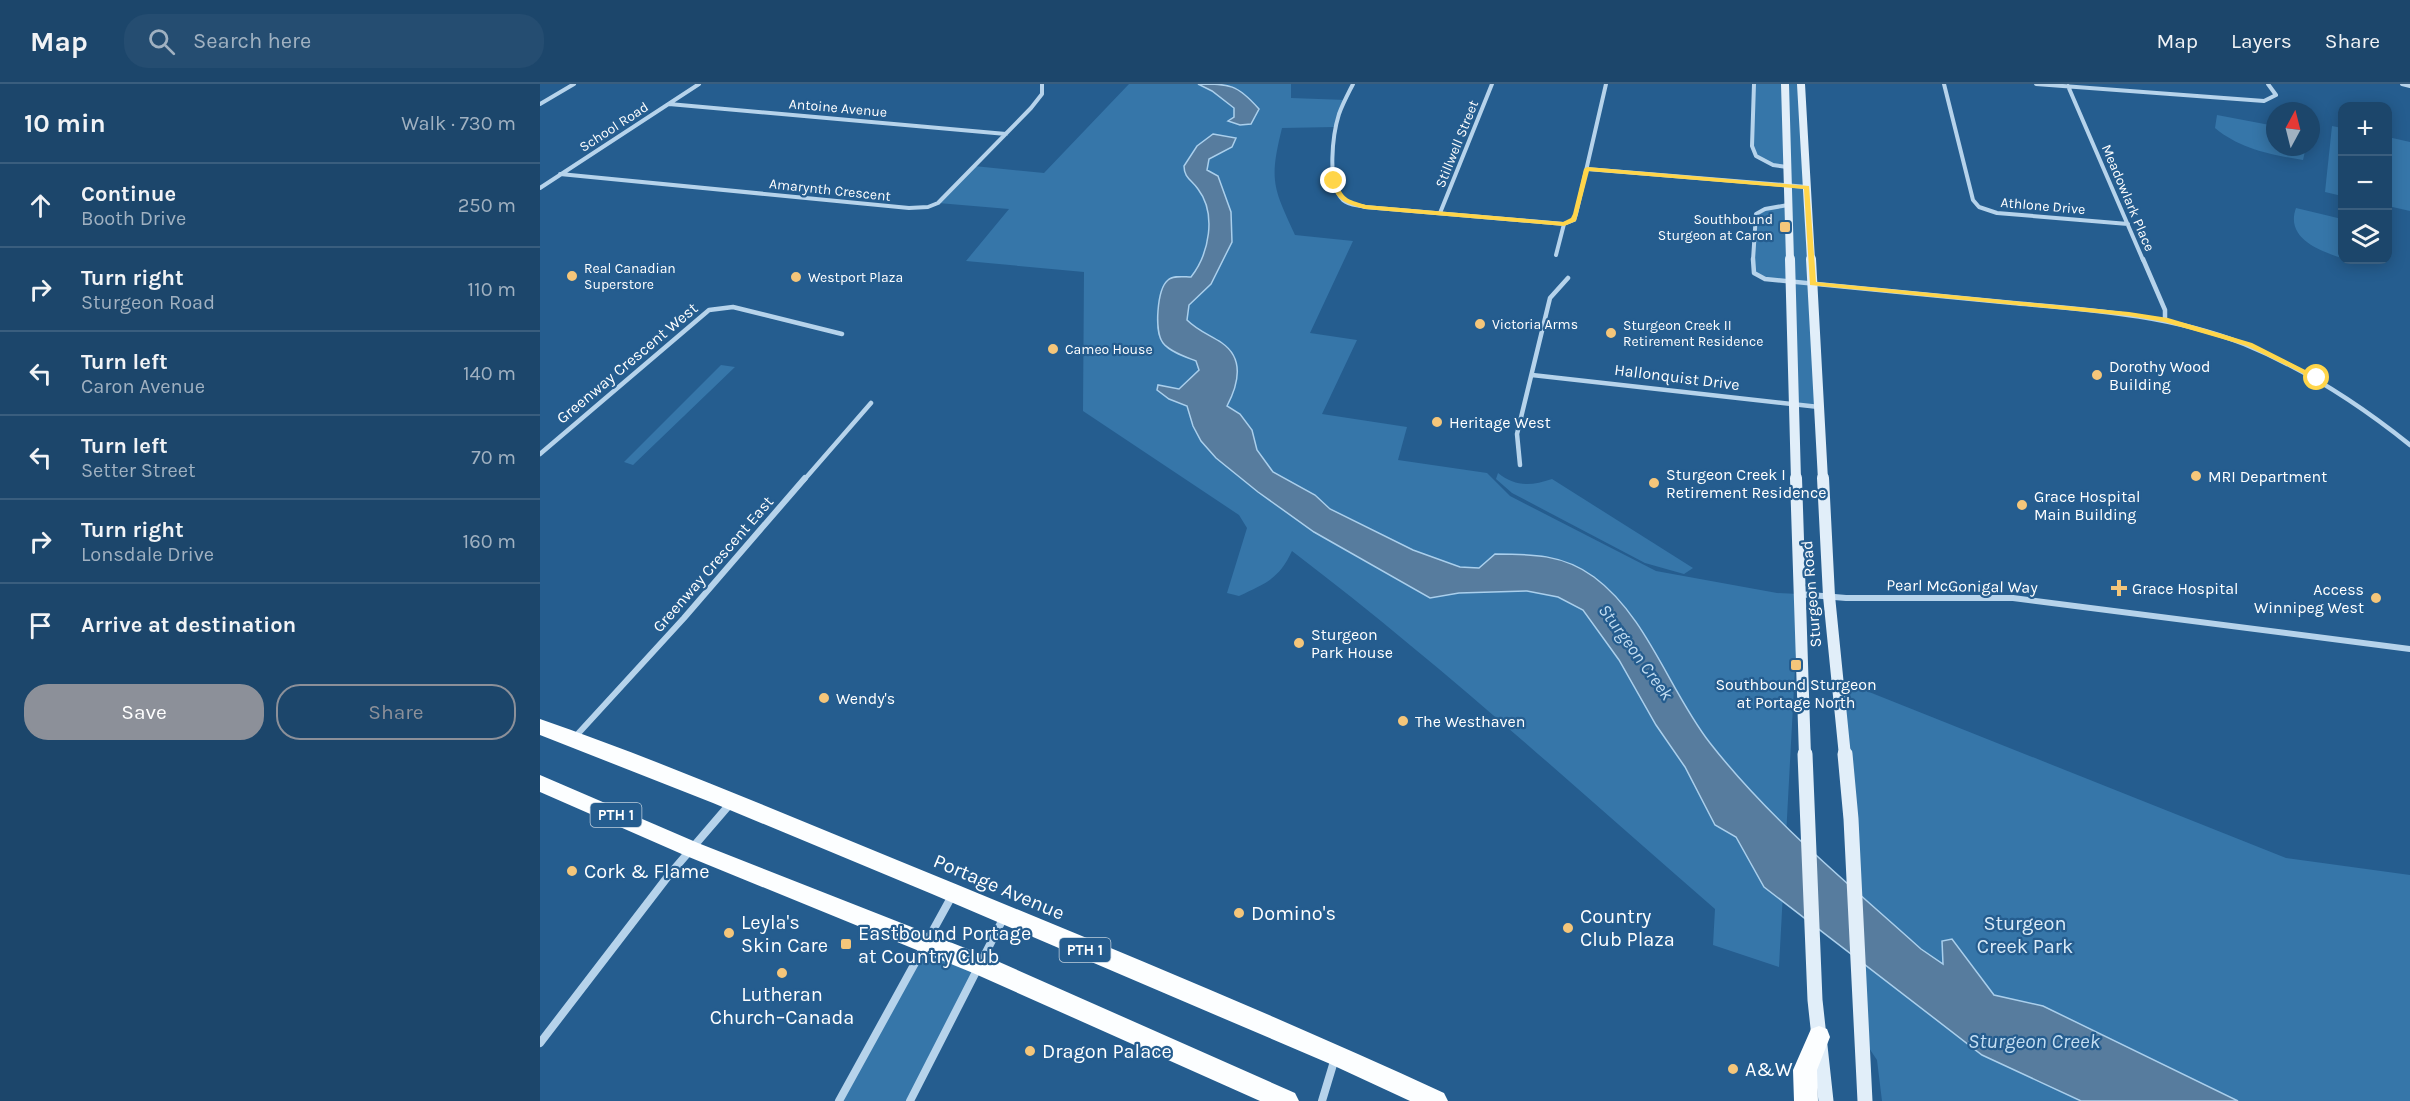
<!DOCTYPE html>
<html lang="en">
<head>
<meta charset="utf-8">
<style>
	body { margin:0; font-family:Karla,sans-serif; background:#254d71; color:#f1f3f6 }
	.controls { position:absolute; right:18px; top:18px; display:grid; overflow:hidden; border-radius:12px; box-shadow:0 3px 15px #0003 }
	.controls button { width:54px; height:54px; display:grid; place-items:center; padding:0; border:0; border-bottom:2px solid #3a5e7e; background:#1c466b; color:#f1f3f6; font:30px sans-serif }
	.compass { position:absolute; left:1726px; top:18px; width:54px; height:54px; border-radius:50%; background:#1c466b; box-shadow:0 3px 15px #0003; rotate:7deg }
	.stop { position:absolute; width:18px; height:18px; margin:-14px; border:4px solid #ffd54a; border-radius:50%; background:#fff }
	.stop.end { background:#ffd54a; border-color:#fff; box-shadow:0 2px 6px #0008 }
	.list { margin:0; padding:0; list-style:none }
	h2 { display:flex; justify-content:space-between; align-items:center; height:78px; margin:0; padding:0 24px; font-size:26px }
	h2 small { font-size:20px; font-weight:400; color:#a0b1c1 }
	.list li { display:grid; grid-template-columns:39px 1fr auto; gap:18px; align-items:center; box-sizing:border-box; height:84px; padding:0 24px; border-top:2px solid #3a5e7e }
	.list b { display:block; font-size:22px; white-space:nowrap }
	.list p { margin:0; font-size:20px; white-space:nowrap; color:#a0b1c1 }
	.list em { font-size:20px; font-style:normal; color:#a0b1c1 }
	.actions { display:flex; gap:12px; padding:18px 24px }
	.actions a { flex:1; padding:14px 0; border:2px solid #8c9099; border-radius:24px; text-align:center; font-size:21px; color:#8c9099 }
	.actions .main { background:#8c9099; color:#fff }
	.icon { flex:none; width:33px; height:33px; fill:none; stroke:currentColor; stroke-width:2; stroke-linecap:round; stroke-linejoin:round }
	.map { position:relative; flex:none; width:1870px; height:1017px; overflow:hidden }
	header { display:flex; align-items:center; gap:36px; box-sizing:border-box; height:84px; padding:0 30px; background:#1c466b; border-bottom:2px solid #3a5e7e }
	header strong { font-size:28px }
	nav { display:flex; gap:33px; margin-inline-start:auto; font-size:21px }
	.search { width:420px; height:54px; background:#254d71; display:flex; align-items:center; gap:15px; box-sizing:border-box; padding:0 21px; border-radius:24px; color:#a0b1c1; font-size:22px }
	main { display:flex }
	aside { flex:1; background:#1c466b }
	.map>svg:first-child { display:block }
</style>
</head>
<body>
<header>
<strong>Map</strong>
<div class="search"><svg class="icon" aria-label="search" viewBox="0 0 24 24"><circle cx="10" cy="10" r="6"/><path d="M15 15l6 6"/></svg>Search here</div>
<nav><a>Map</a><a>Layers</a><a>Share</a></nav>
</header>
<main>
<aside>
<h2>10 min<small>Walk · 730 m</small></h2>
<ul class="list">
<li><svg class="icon" aria-label="ahead" viewBox="0 0 24 24"><path d="M12 20V5M6 11l6-6 6 6"/></svg><div><b>Continue</b><p>Booth Drive</p></div><em>250 m</em></li>
<li><svg class="icon" aria-label="right" viewBox="0 0 24 24"><path d="M7 20v-9h11M14 6l5 5-5 5"/></svg><div><b>Turn right</b><p>Sturgeon Road</p></div><em>110 m</em></li>
<li><svg class="icon" aria-label="left" viewBox="0 0 24 24"><path d="M17 20v-9H6M10 6l-5 5 5 5"/></svg><div><b>Turn left</b><p>Caron Avenue</p></div><em>140 m</em></li>
<li><svg class="icon" aria-label="left" viewBox="0 0 24 24"><path d="M17 20v-9H6M10 6l-5 5 5 5"/></svg><div><b>Turn left</b><p>Setter Street</p></div><em>70 m</em></li>
<li><svg class="icon" aria-label="right" viewBox="0 0 24 24"><path d="M7 20v-9h11M14 6l5 5-5 5"/></svg><div><b>Turn right</b><p>Lonsdale Drive</p></div><em>160 m</em></li>
<li><svg class="icon" aria-label="arrive" viewBox="0 0 24 24"><path d="M6 21V4h12l-3 4 3 4H6"/></svg><div><b>Arrive at destination</b></div></li>
</ul>
<div class="actions"><a class="main">Save</a><a>Share</a></div>
</aside>
<div class="map">
<svg width="1870" height="1017" viewBox="0 0 1870 1017">
	<rect width="100%" height="100%" fill="#255d8f"/>
	<path fill="#3676a9" d="M 589,0 L 751,0 L 751,14 L 806,16 L 795,43 L 742,44 C 729,97 733,103 755,151 L 813,157 L 770,249 L 817,256 L 782,330 L 867,343 L 858,376 L 947,389 L 970,412 L 1116,487 L 1237,509 L 1259,510 L 1239,883 L 1173,861 L 1175,825 C 1035,703 899,579 752,467 C 739,495 726,499 699,512 L 687,509 L 707,444 L 699,431 L 543,327 L 544,188 L 426,177 L 469,125 L 398,119 L 434,82 L 504,89 Z
		M 1214,0 L 1261,0 L 1279,323 L 1253,320 L 1250,199 L 1234,197 L 1214,189 L 1216,130 L 1225,125 L 1247,121 L 1247,83 L 1233,81 L 1216,72 L 1212,62 Z
		M 1677,31 L 1735,42 L 1735,63 L 1766,63 L 1763,76 C 1732,71 1700,65 1675,44 Z
		M 1792,42 L 1802,44 L 1802,112 L 1785,108 Z
		M 1848,53 L 1870,58 L 1870,127 L 1848,122 Z
		M 1756,124 L 1802,135 L 1802,174 C 1779,167 1745,154 1756,124 Z
		M 181,281 L 195,283 L 93,381 L 84,378 Z
		M 958,389 C 976,403 991,402 1012,395 L 1153,484 L 1144,490 L 1105,479 L 972,409 L 956,395 Z
		M 1299,596 L 1746,774 L 1870,791 L 1870,1017 L 1342,1017 L 1337,976 L 1323,955 Z
		M 386,858 L 440,881 L 370,1017 L 299,1017 Z"/>
	<path fill="#577c9e" stroke="#aacfec" stroke-width="1.5" d="M 658,0 C 690,0 697,0 719,25 L 711,40 L 700,41 L 688,37 L 694,33 L 694,24 L 672,7 Z
		M 673,50 L 696,54 L 692,63 L 669,75 L 667,86 L 678,92 L 691,128 L 692,158 L 671,200 L 649,221 L 647,236 C 658,247 670,251 682,259 C 705,275 698,301 687,322 L 700,330 L 712,346 L 717,366 L 733,388 L 775,411 L 790,425 L 873,466 L 920,483 L 939,484 L 955,470 C 991,470 1023,470 1054,493 C 1107,532 1130,608 1170,659 C 1231,737 1308,799 1381,865 L 1403,880 L 1402,857 L 1412,855 L 1454,911 L 1503,922 L 1698,1017 L 1541,1017 L 1442,971 L 1224,803 L 1196,753 L 1175,741 L 1145,683 L 1116,641 L 1079,576 L 1043,526 L 1018,513 L 987,507 L 919,509 L 890,514 L 774,448 L 718,408 L 676,374 L 661,357 L 653,342 L 647,322 L 629,315 L 617,306 L 618,301 L 639,305 L 659,286 L 656,277 C 646,273 630,268 623,259 C 614,248 617,205 628,196 C 633,191 644,193 651,193 C 669,170 677,130 658,105 C 652,96 644,94 644,82 L 657,62 Z"/>
	<g fill="none" stroke-linecap="round" stroke-linejoin="round">
		<path stroke="#b6d3eb" stroke-width="4" d="M 813,0 C 808,10 803,19 799,30 C 793,49 786,100 803,116 C 808,121 818,121 825,123 L 1024,140
			M 1214,0 L 1212,62 L 1216,72 L 1233,81 L 1247,83
			M 1404,0 L 1433,116 L 1439,123 L 1457,129 L 1588,140
			M 1496,0 L 1724,17 L 1736,11 L 1728,0
			M 1862,0 L 1870,2
			M 1528,2 L 1603,176
			M 0,20 L 34,0
			M 129,20 L 466,50
			M 1047,85 L 1267,103
			M 20,90 L 369,124 L 388,123 L 398,119 L 491,24 L 502,10 L 502,0
			M 0,104 L 159,0
			M 900,129 L 952,0
			M 1016,171 L 1024,140 L 1034,136 L 1036,130 L 1066,0
			M 1213,176 L 1216,130 L 1225,125 L 1248,121"/>
		<path stroke="#b6d3eb" stroke-width="4.5" d="M 1213,175 L 1214,189 L 1225,195 C 1308,203 1390,211 1473,219 C 1552,226 1630,231 1704,260 C 1765,285 1819,320 1870,361
			M 1603,175 L 1625,226 L 1625,236
			M 992,291 L 1279,323
			M 0,370 L 169,226 L 193,223 L 302,250
			M 980,381 L 977,350 L 1010,214 L 1028,194
			M 264,396 L 331,319"/>
		<path stroke="#b6d3eb" stroke-width="6" d="M 1259,510 L 1306,514 L 1473,514 L 1870,565
			M 35,653 L 144,534 L 265,394"/>
		<path stroke="#b6d3eb" stroke-width="8" d="M 0,959 L 129,791 L 190,720
			M 299,1017 L 413,810
			M 370,1017 L 464,833
			M 782,1017 L 795,974"/>
		<path stroke="#e1eef9" stroke-width="8" d="M 1245,0 L 1250,176
			M 1261,0 L 1271,176"/>
		<path stroke="#e1eef9" stroke-width="10" d="M 1250,175 L 1256,396
			M 1271,175 L 1283,396"/>
		<path stroke="#e1eef9" stroke-width="12" d="M 1256,394 L 1265,672
			M 1283,394 L 1289,512 L 1305,672"/>
		<path stroke="#e1eef9" stroke-width="15" d="M 1265,670 L 1275,916 L 1286,1017
			M 1305,670 L 1311,735 L 1325,1017"/>
		<path fill="#fcfeff" fill-rule="evenodd" d="M 0,635 C 121,677 239,728 357,776 C 540,851 724,926 904,1009 L 908,1017 L 870,1017 L 788,979 L 392,810 L 173,719 L 0,651 Z
			M 0,691 L 158,759 L 448,873 L 755,1009 L 759,1017 L 720,1017 L 433,889 L 144,771 L 0,708 Z
			M 1279,942 L 1287,945 L 1290,953 L 1277,986 L 1278,1017 L 1254,1017 L 1253,986 L 1271,945 Z"/>
	</g>
	<path fill="#ffd54a" d="M 1047,83 L 1269,102 L 1276,198 L 1589,228 L 1628,234 L 1712,259 L 1781,294 L 1774,295 L 1707,262 L 1624,238 L 1589,232 L 1270,201 L 1264,105 L 1049,87 L 1036,137 L 1024,142 L 825,125 C 807,120 795,117 791,97 L 796,95 C 803,115 806,115 826,121 L 1023,138 L 1031,134 L 1033,130 L 1044,85 Z"/>
	<g fill="#f5c67a" stroke="#255d8f" stroke-width="2">
		<rect x="1239" y="137" width="12" height="12" rx="3"/>
		<circle cx="32" cy="192" r="6"/>
		<circle cx="256" cy="193" r="6"/>
		<circle cx="940" cy="240" r="6"/>
		<circle cx="1071" cy="249" r="6"/>
		<circle cx="513" cy="265" r="6"/>
		<circle cx="1557" cy="291" r="6"/>
		<circle cx="897" cy="338" r="6"/>
		<circle cx="1656" cy="392" r="6"/>
		<circle cx="1114" cy="399" r="6"/>
		<circle cx="1482" cy="421" r="6"/>
		<path d="M1576 495h6v6h6v6h-6v6h-6v-6h-6v-6h6z"/>
		<circle cx="1836" cy="514" r="6"/>
		<circle cx="759" cy="559" r="6"/>
		<rect x="1250" y="575" width="12" height="12" rx="3"/>
		<circle cx="284" cy="614" r="6"/>
		<circle cx="863" cy="637" r="6"/>
		<circle cx="32" cy="787" r="6"/>
		<circle cx="699" cy="829" r="6"/>
		<circle cx="1028" cy="844" r="6"/>
		<circle cx="189" cy="849" r="6"/>
		<rect x="300" y="854" width="12" height="12" rx="3"/>
		<circle cx="242" cy="889" r="6"/>
		<circle cx="490" cy="967" r="6"/>
		<circle cx="1193" cy="985" r="6"/>
	</g>
	<g text-anchor="middle" dominant-baseline="central" stroke-width="4.5" stroke-linejoin="round" paint-order="stroke">
		<g font-size="14" fill="#fff" stroke="#255d8f">
			<text transform="translate(298 24) rotate(5)">Antoine Avenue</text>
			<text transform="translate(74 43) rotate(-33)">School Road</text>
			<text transform="translate(917 60) rotate(-68)">Stillwell Street</text>
			<text transform="translate(290 106) rotate(6)">Amarynth Crescent</text>
			<text transform="translate(1588 114) rotate(67)">Meadowlark Place</text>
			<text transform="translate(1503 122) rotate(5)">Athlone Drive</text>
		</g>
		<g font-size="14" fill="#fff" stroke="#255d8f" text-anchor="start">
			<text x="1233" y="135" text-anchor="end">Southbound<tspan x="1233" dy="16">Sturgeon at Caron</tspan></text>
			<text x="44" y="184">Real Canadian<tspan x="44" dy="16">Superstore</tspan></text>
			<text x="268" y="193">Westport Plaza</text>
			<text x="952" y="240">Victoria Arms</text>
			<text x="1083" y="241">Sturgeon Creek II<tspan x="1083" dy="16">Retirement Residence</tspan></text>
			<text x="525" y="265">Cameo House</text>
		</g>
		<g fill="#255d8f" stroke="#becedd" stroke-width="1.5">
			<rect x="50.5" y="719" width="51" height="24" rx="4.5"/>
			<rect x="519.5" y="854" width="51" height="24" rx="4.5"/>
		</g>
		<g font-size="15" font-weight="bold" fill="#fff">
			<text x="76" y="731">PTH 1</text>
			<text x="545" y="866">PTH 1</text>
		</g>
		<g font-size="16" fill="#fff" stroke="#255d8f">
			<text transform="translate(87 279) rotate(-40)">Greenway Crescent West</text>
			<text transform="translate(1137 293) rotate(7)">Hallonquist Drive</text>
			<text transform="translate(173 480) rotate(-49)">Greenway Crescent East</text>
			<text transform="translate(1422 502) rotate(1)">Pearl McGonigal Way</text>
			<text transform="translate(1271 510) rotate(-95)">Sturgeon Road</text>
		</g>
		<g font-size="16" fill="#fff" stroke="#255d8f" text-anchor="start">
			<text x="1569" y="282">Dorothy Wood<tspan x="1569" dy="18">Building</tspan></text>
			<text x="909" y="338">Heritage West</text>
			<text x="1126" y="390">Sturgeon Creek I<tspan x="1126" dy="18">Retirement Residence</tspan></text>
			<text x="1668" y="392">MRI Department</text>
			<text x="1494" y="412">Grace Hospital<tspan x="1494" dy="18">Main Building</tspan></text>
			<text x="1592" y="504">Grace Hospital</text>
			<text x="1824" y="505" text-anchor="end">Access<tspan x="1824" dy="18">Winnipeg West</tspan></text>
			<text x="771" y="550">Sturgeon<tspan x="771" dy="18">Park House</tspan></text>
			<text x="1256" y="600" text-anchor="middle">Southbound Sturgeon<tspan x="1256" dy="18">at Portage North</tspan></text>
			<text x="296" y="614">Wendy's</text>
			<text x="875" y="637">The Westhaven</text>
		</g>
		<g font-size="18" font-style="italic" fill="#c2ddf2" stroke="#255d8f">
			<text transform="translate(1096 568) rotate(54)">Sturgeon Creek</text>
		</g>
		<g font-size="20" fill="#fff" stroke="#255d8f" text-anchor="start">
			<text x="44" y="787">Cork &amp; Flame</text>
			<text x="711" y="829">Domino's</text>
			<text x="1040" y="832">Country<tspan x="1040" dy="23">Club Plaza</tspan></text>
			<text x="201" y="838">Leyla's<tspan x="201" dy="23">Skin Care</tspan></text>
			<text x="318" y="849">Eastbound Portage<tspan x="318" dy="23">at Country Club</tspan></text>
			<text x="242" y="910" text-anchor="middle">Lutheran<tspan x="242" dy="23">Church–Canada</tspan></text>
			<text x="502" y="967">Dragon Palace</text>
			<text x="1205" y="985">A&amp;W</text>
		</g>
		<g font-size="20" fill="#fff" stroke="#255d8f">
			<text transform="translate(459 803) rotate(23)">Portage Avenue</text>
		</g>
		<g font-size="20" fill="#daebf8" stroke="#255d8f">
			<text x="1485" y="839">Sturgeon<tspan x="1485" dy="23">Creek Park</tspan></text>
		</g>
		<g font-size="21" font-style="italic" fill="#c2ddf2" stroke="#255d8f">
			<text x="1494" y="957">Sturgeon Creek</text>
		</g>
	</g>
</svg>
<div class="controls">
<button>+</button>
<button>−</button>
<button><svg class="icon" aria-label="layers" viewBox="0 0 24 24"><path d="M12 4l9 5-9 5-9-5zM3 14l9 5 9-5"/></svg></button>
</div>
<svg class="compass" viewBox="-18 -18 36 36"><path d="M0-13l5 13h-10z" fill="#e53935"/><path d="M0 13l5-13h-10z" fill="#a0b1c1"/></svg>
<div class="stop" style="left:1777px;top:294px"></div>
<div class="stop end" style="left:794px;top:97px"></div>
</div>
</main>
</body>
</html>
